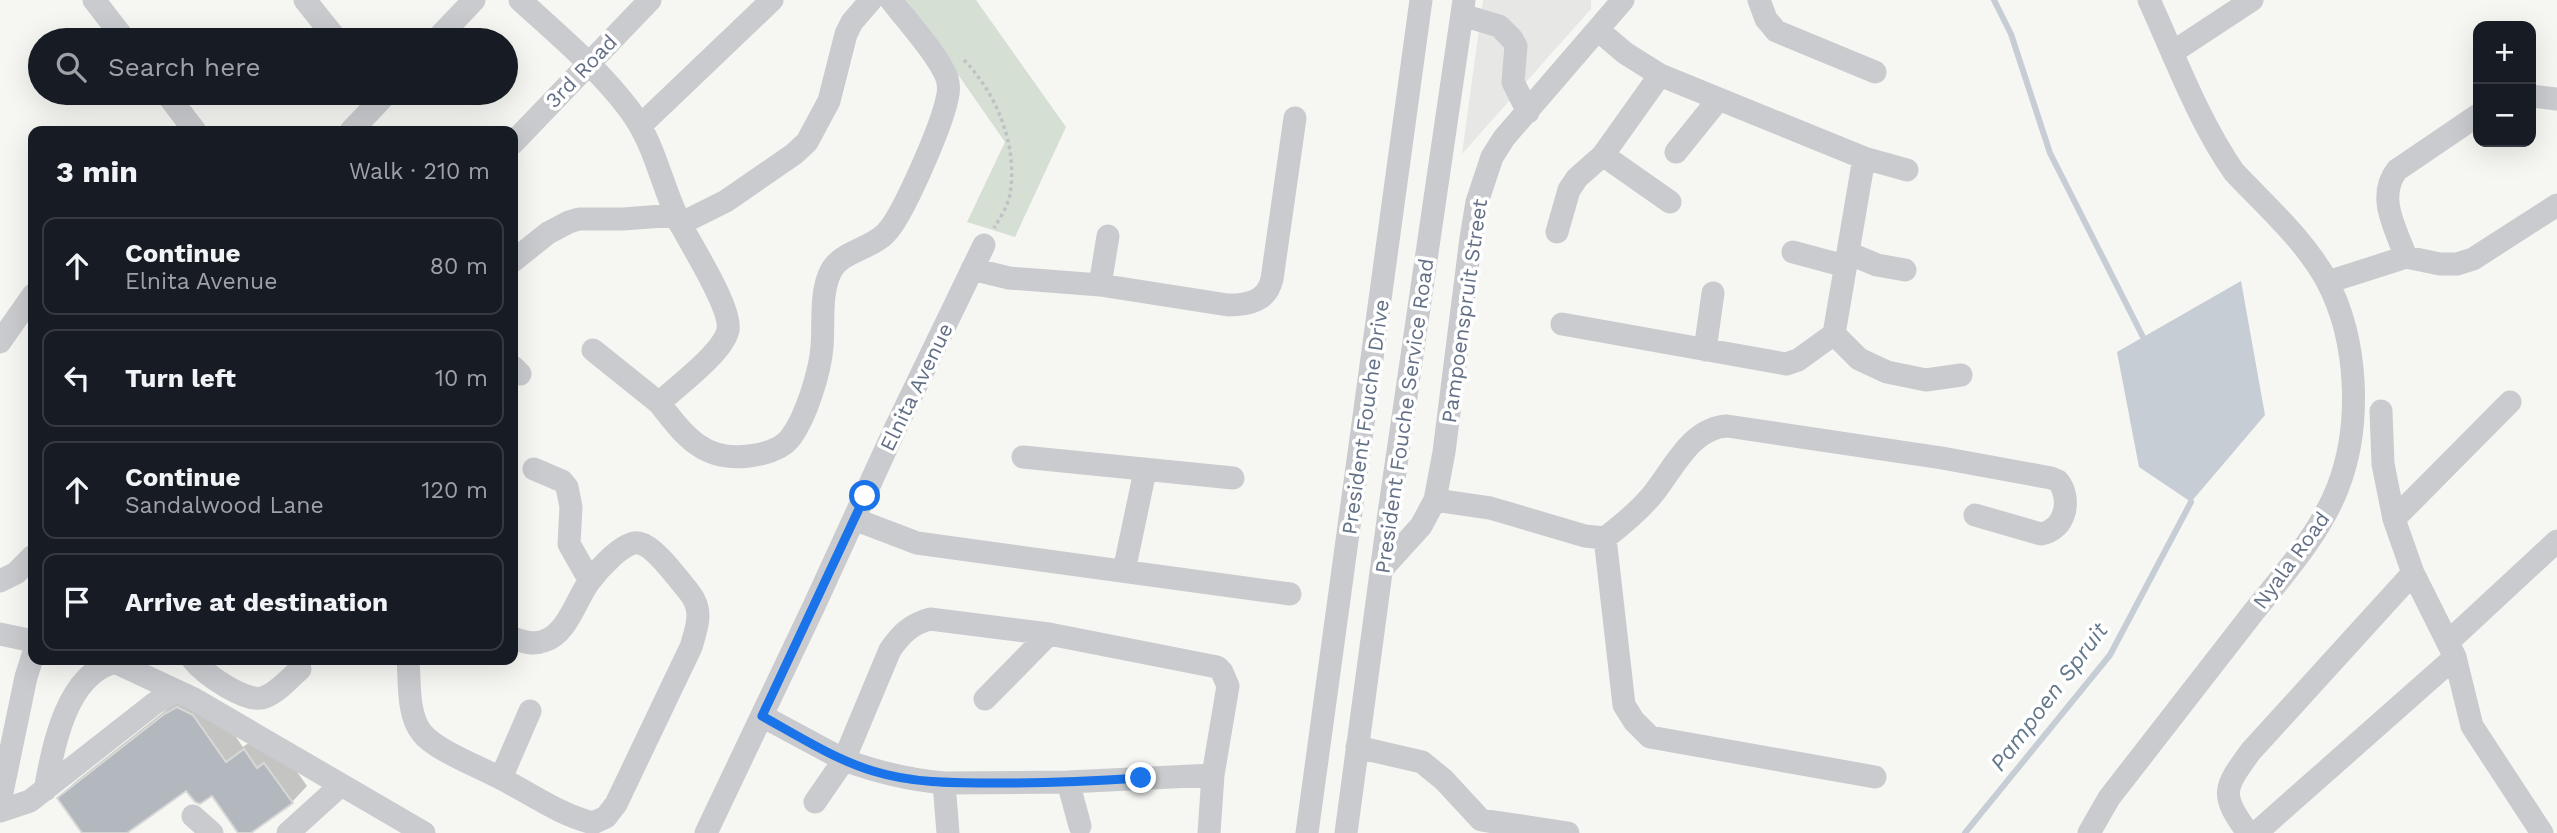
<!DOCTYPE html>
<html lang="en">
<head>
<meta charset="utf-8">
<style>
	body { margin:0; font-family:"Work Sans",sans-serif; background:#242831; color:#f1f3f6 }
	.controls { position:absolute; right:21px; top:21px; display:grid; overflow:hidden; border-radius:14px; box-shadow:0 7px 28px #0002 }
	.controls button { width:63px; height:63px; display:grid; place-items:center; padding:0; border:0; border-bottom:2px solid #363941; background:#171b24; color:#f1f3f6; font:35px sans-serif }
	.stop { position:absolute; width:21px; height:21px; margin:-16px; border:5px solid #1a73e8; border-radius:50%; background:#fff }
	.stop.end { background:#1a73e8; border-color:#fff; box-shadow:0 2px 7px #0008 }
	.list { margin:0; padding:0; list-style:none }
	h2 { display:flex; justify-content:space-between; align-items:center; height:91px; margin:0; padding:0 28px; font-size:30px }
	h2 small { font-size:23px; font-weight:400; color:#9ea1a6 }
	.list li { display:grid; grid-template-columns:46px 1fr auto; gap:21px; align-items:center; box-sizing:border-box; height:98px; margin:0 14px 14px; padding:0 14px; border:2px solid #363941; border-radius:14px }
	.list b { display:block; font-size:26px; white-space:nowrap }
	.list p { margin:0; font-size:23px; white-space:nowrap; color:#9ea1a6 }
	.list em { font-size:23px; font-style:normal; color:#9ea1a6 }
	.icon { flex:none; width:38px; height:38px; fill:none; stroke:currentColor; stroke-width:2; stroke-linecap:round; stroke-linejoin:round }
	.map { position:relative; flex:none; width:2557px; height:833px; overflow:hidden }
	.search { position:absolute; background:#171b24; box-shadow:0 7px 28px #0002; left:28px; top:28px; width:490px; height:77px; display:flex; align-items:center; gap:18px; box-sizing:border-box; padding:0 24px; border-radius:38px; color:#9ea1a6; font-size:26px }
	.panel { position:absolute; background:#171b24; box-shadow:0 7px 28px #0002; left:28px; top:126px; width:490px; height:539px; border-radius:14px }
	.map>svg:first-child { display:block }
</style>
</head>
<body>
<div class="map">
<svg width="2557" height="833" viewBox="0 0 2557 833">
	<rect width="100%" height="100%" fill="#f6f7f3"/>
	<path fill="#e7e7e6" d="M 1483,0 L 1591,0 L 1591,9 L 1462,154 Z"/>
	<path fill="#d6dfd4" d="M 906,0 L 976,0 L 1066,127 L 1015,237 L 967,222 L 1005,142 Z"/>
	<path fill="#c6cdd4" d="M 2241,281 L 2265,415 L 2191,502 L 2139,467 L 2117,352 Z"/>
	<path fill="#0003" d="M 180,699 L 209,699 L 243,747 L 260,735 L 281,749 L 307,786 L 292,802 L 248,833 L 240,833 L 212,794 L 187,788 L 124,833 L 84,833 L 59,798 L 75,782 Z"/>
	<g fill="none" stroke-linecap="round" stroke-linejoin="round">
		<path stroke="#c6cdd4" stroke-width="6" d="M 1994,0 L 2011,34 L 2050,153 L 2143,337
			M 1965,833 L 2110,655 L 2191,502"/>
	</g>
	<path fill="#b3b8bf" stroke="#d7d8d5" stroke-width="2" d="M 177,707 L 193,715 L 226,762 L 244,749 L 257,768 L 264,763 L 293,803 L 251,833 L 238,833 L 212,796 L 200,804 L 195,802 L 186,791 L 127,833 L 82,833 L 57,798 L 163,715 Z"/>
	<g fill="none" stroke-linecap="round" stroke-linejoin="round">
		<path stroke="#bfc1c4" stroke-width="3.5" stroke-dasharray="3.5 3.5" stroke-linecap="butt" d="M 964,60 C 997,94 1018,146 1010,194 C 1008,206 1000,218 994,228"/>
		<path stroke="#c9cbcf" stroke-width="23" d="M 94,0 L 125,40
			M 305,0 L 337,40
			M 520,0 C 557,34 598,68 629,109 C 656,145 661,186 681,225 C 692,247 732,308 728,330 C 723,353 676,387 659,403 C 684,435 703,462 749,456 C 764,454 782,450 791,437 C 806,417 820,372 822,347 C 824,323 820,295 830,273 C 840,251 869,250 885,234 C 903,217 942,124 947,99 C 949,92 949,85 947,78 C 938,55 907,21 891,0
			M 1759,0 L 1766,19 L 1776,31 L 1875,72
			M 1462,15 L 1499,26 L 1512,39 L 1516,46 L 1513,82 L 1528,112
			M 1598,30 L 1625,53 L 1660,75 L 1864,158 L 1907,170
			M 436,40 L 474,0
			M 2173,52 L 2252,0
			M 166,93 L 195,131
			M 2531,96 L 2557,99
			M 640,126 L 772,0
			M 351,131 L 387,93
			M 513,143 L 650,0
			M 1676,152 L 1718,100
			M 1603,155 L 1670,202
			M 680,224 L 726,201 L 794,154 L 807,142 L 829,101 L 846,34 L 852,22 L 871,0
			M 1557,232 L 1569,190 L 1577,178 L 1603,155 L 1660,75
			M 1793,252 L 1845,266
			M 1848,253 L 1877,265 L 1905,270
			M 2406,257 C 2396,229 2376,197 2397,170 L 2478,115
			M 513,261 L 548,233 L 569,222 L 579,219 L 623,219 L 676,215
			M 972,269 L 1009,278 L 1100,285 L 1228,305 C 1249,305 1267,301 1272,279 L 1295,118
			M 2328,282 L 2406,257 L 2440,264 L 2457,264 L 2473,259 L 2557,205
			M 1100,285 L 1108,236
			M 1562,324 L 1786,364 L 1798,360 L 1834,334 L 1864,158
			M 1834,334 L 1859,359 L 1887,372 L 1926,380 L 1961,375
			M 0,342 L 33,295
			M 593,350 L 659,403
			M 1705,350 L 1713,293
			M 513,367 L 520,374
			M 2381,411 L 2383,464 L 2394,519 L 2413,573 L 2455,657 L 2472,726 L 2542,833
			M 1023,457 L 1233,478
			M 534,469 L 562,481 L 567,487 L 571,507 L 569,544 L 590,581
			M 1435,500 L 1490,508 L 1585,536 L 1605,538 C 1622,525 1639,511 1653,494 C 1674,468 1691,428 1727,426 L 1942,458 L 2051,478 L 2058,481 C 2072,498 2066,530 2041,534 L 1975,515
			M 854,519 L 917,543 L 1290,594
			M 2394,519 L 2510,402
			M 1605,538 L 1624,705 L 1634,721 L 1650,737 L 1875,777
			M 1382,569 L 1421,526 L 1435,500 L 1444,452 L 1471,238 L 1477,202 L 1492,157 L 1504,138 L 1623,0
			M 1124,571 L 1145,471
			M 0,581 L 16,573 L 33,556
			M 0,634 L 33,641
			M 2448,642 L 2557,541
			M 193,660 C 204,674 248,705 265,697 C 278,692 290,678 300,669
			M 408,660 C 410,682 407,715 422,733 C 434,749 477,766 496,776 C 529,792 557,814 593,823 L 606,817 L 616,804 L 691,647 C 697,627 704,610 689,592 C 678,579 655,546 639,543 C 624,540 598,570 589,582 C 576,600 567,634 544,641 C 533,645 523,642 513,638
			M 985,699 L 1049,634
			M 762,716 L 844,760 L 890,650 C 901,634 911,624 930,619 L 1049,634 L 1217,667 L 1222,672 L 1228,686 L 1213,775 L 1209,833
			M 1357,747 L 1422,762 L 1444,780 L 1481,820 L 1568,833
			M 501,778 L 530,711
			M 1068,782 L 1080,826
			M 944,783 L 1068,782 L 1213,775
			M 45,790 C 53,748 66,674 115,662 L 194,699 L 424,833
			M 0,802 L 26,677 L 33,655
			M 815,802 L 844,760 C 877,772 909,780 944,783 L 948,833
			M 0,811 L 30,801 L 155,703 L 177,691
			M 193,816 L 212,833
			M 288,833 L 341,785
			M 706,833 L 814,606 L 896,427 L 984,245
			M 1307,833 L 1421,0
			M 1346,833 L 1389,513 L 1464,0
			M 2089,833 L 2109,798 C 2157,737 2204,675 2252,614 C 2283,575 2320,534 2338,487 C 2362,425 2358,340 2327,281 C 2304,239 2266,206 2234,172 C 2198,120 2175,57 2149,0
			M 2248,833 C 2220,794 2223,789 2251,751 L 2413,573
			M 2256,833 L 2455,657"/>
	</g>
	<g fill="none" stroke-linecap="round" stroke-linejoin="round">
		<path stroke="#1a73e8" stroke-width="9" d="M 865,496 L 762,716 C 798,736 834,759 873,771 C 915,784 957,783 1001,783 C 1048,783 1094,781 1141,778"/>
	</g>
	<g text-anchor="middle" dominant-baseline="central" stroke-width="7" stroke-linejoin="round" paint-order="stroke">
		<g font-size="21" fill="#637086" stroke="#fff">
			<text transform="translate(581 71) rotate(-46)">3rd Road</text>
			<text transform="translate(1464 311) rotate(-82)">Pampoenspruit Street</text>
			<text transform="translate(916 387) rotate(-64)">Elnita Avenue</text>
			<text transform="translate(1404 416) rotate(-82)">President Fouche Service Road</text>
			<text transform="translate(1365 417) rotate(-82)">President Fouche Drive</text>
			<text transform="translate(2291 560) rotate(-54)">Nyala Road</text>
		</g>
		<g font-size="23" font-style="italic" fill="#63788a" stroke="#fff">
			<text transform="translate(2049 697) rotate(-53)">Pampoen Spruit</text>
		</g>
	</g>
</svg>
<div class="controls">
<button>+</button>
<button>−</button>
</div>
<div class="stop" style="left:865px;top:496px"></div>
<div class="stop end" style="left:1141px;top:778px"></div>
<div class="search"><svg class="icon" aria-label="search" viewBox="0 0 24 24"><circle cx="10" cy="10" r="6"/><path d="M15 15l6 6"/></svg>Search here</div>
<section class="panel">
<h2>3 min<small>Walk · 210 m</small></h2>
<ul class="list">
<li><svg class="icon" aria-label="ahead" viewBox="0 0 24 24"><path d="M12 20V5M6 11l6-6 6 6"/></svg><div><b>Continue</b><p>Elnita Avenue</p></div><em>80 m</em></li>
<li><svg class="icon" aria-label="left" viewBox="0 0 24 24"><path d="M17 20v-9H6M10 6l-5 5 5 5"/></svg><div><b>Turn left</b></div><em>10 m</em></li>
<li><svg class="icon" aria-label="ahead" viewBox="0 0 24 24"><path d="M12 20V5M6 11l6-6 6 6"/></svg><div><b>Continue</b><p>Sandalwood Lane</p></div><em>120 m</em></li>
<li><svg class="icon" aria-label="arrive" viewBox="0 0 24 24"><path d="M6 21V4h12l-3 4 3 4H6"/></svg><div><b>Arrive at destination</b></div></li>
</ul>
</section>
</div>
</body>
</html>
